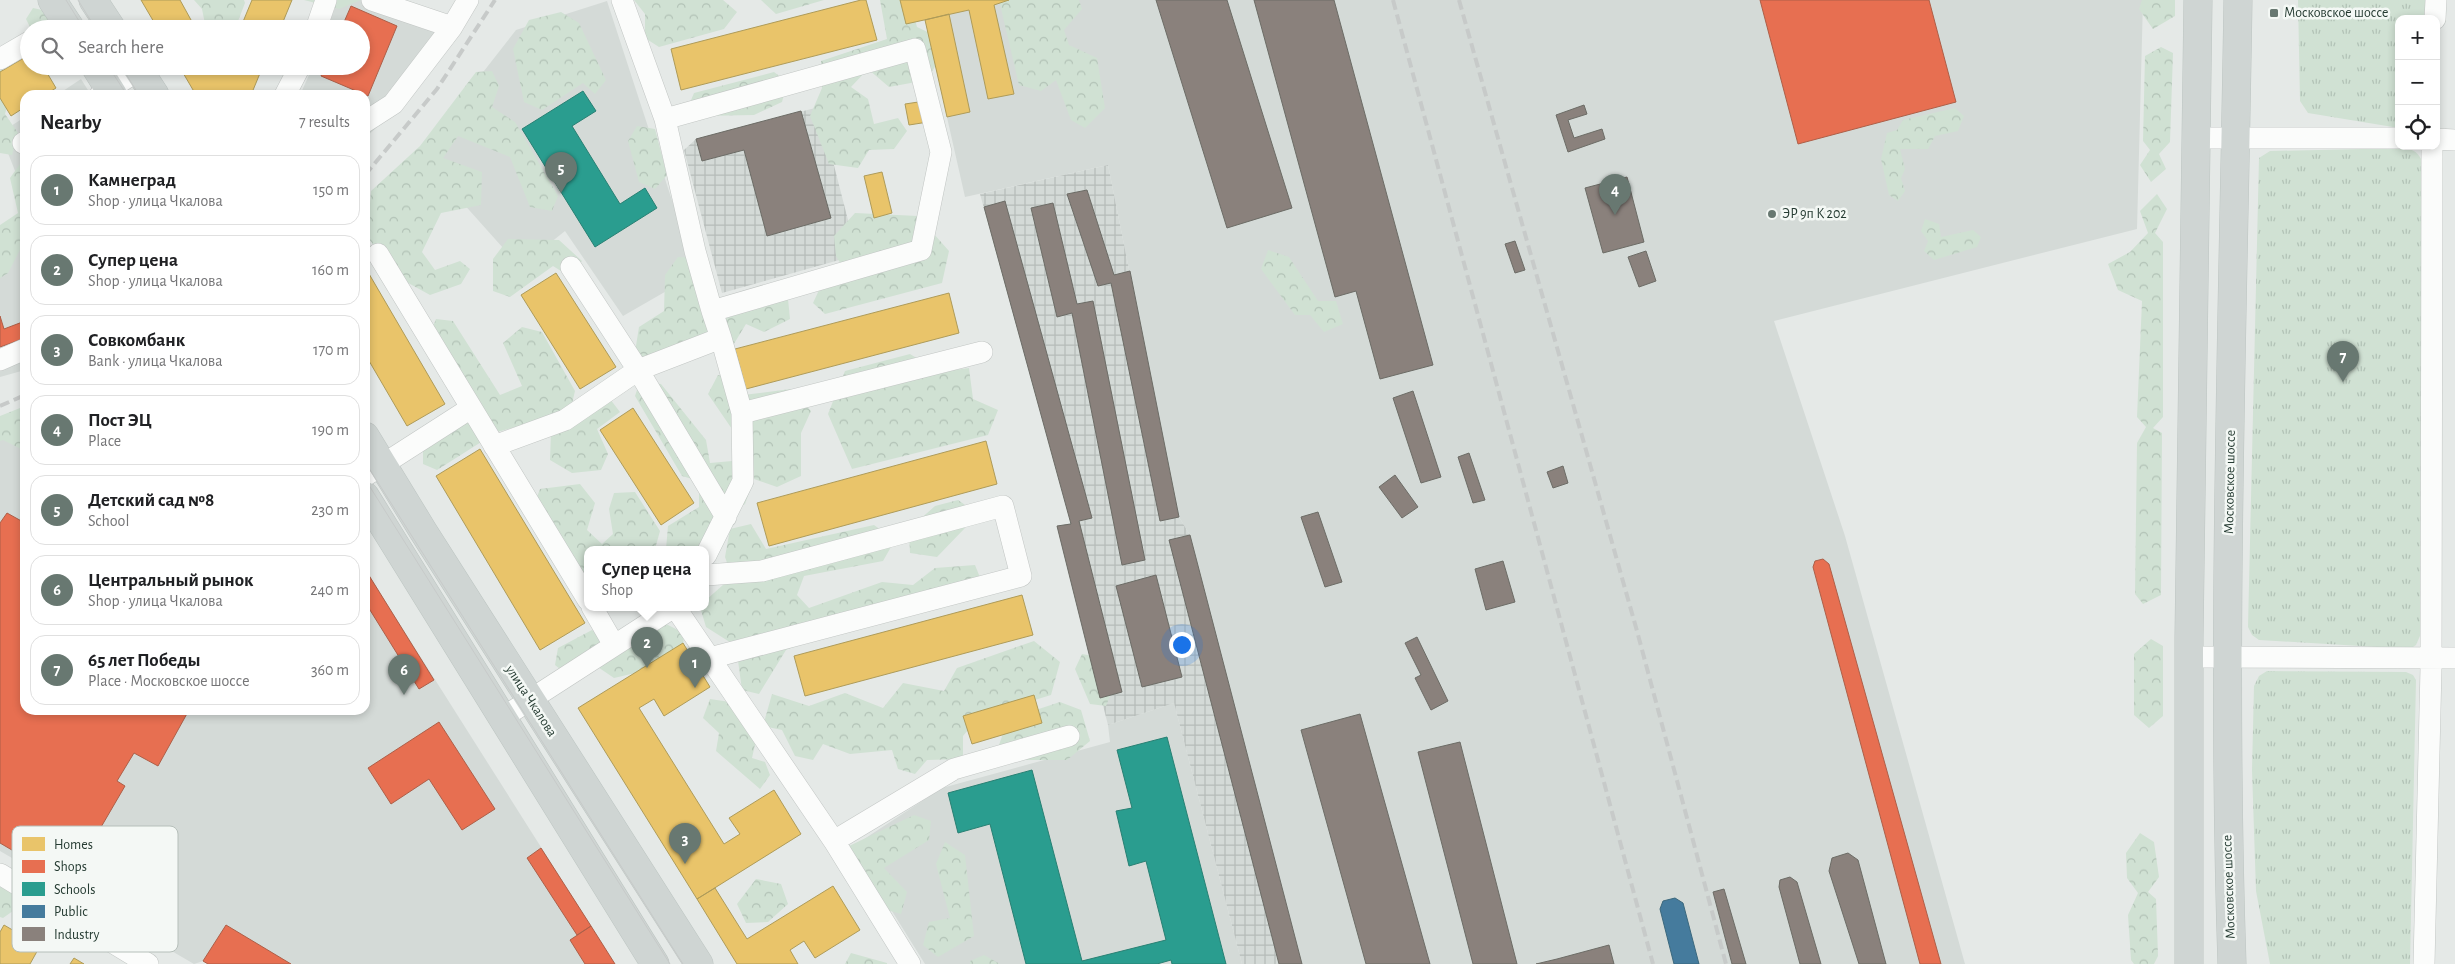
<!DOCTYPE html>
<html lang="en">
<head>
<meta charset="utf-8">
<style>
	body { margin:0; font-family:"Alegreya Sans",sans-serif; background:#f2f2f2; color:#202124 }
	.controls { position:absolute; right:15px; top:15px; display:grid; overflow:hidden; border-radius:10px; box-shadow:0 2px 8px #0003 }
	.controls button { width:45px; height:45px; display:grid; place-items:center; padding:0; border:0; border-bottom:1px solid #e0e0e0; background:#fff; color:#202124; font:25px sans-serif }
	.you { position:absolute; left:1181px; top:644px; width:18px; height:18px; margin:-12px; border:4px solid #fff; border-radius:50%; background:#1a73e8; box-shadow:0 0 0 8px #1a73e833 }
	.badge { display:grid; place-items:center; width:32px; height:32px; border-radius:50%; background:#687871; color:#fff; font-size:16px; font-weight:700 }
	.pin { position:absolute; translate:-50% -41px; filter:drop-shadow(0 1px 2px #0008) }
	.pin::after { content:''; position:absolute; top:26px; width:18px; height:15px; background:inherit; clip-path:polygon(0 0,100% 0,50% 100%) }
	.popup { position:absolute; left:584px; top:546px; width:125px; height:65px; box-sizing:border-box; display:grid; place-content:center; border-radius:10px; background:#fff; filter:drop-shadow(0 1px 4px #0005); font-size:16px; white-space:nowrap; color:#757577 }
	.popup b { font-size:19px; color:#202124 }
	.popup::after { content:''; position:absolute; left:50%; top:100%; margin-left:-10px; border:10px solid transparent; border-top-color:#fff }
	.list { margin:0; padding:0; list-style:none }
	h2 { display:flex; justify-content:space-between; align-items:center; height:65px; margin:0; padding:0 20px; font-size:21px }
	h2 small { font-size:16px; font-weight:400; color:#757577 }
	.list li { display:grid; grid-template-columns:32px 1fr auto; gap:15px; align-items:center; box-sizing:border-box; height:70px; margin:0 10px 10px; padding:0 10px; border:1px solid #e0e0e0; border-radius:15px }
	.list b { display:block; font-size:19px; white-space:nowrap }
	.list p { margin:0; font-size:16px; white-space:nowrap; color:#757577 }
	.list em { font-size:16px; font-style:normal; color:#757577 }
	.icon { flex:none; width:28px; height:28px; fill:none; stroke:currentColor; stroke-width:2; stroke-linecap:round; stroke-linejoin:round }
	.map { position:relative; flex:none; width:2455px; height:964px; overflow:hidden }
	.search { position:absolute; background:#fff; box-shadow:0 2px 8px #0003; left:20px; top:20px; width:350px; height:55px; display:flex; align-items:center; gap:12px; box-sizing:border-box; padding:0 18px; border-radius:28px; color:#757577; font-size:19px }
	.panel { position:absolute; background:#fff; box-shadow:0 2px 8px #0003; left:20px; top:90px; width:350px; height:625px; border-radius:15px }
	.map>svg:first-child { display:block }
</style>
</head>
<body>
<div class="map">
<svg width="2455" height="964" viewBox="0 0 2455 964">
	<defs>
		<pattern id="industrial-grid" width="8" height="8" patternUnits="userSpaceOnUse" patternTransform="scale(1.25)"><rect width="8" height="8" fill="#d4dad7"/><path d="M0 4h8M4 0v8" fill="none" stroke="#b6bcb9"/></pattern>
		<pattern id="grass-tufts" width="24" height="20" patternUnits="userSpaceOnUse" patternTransform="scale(1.25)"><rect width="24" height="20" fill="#d0e1d3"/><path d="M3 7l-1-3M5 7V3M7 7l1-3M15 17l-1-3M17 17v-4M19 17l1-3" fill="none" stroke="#b2c2b6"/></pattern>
		<pattern id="forest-crowns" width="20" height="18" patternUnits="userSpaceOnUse" patternTransform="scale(1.25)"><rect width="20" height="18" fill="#d0e1d3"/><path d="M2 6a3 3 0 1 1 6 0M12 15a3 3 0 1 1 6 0" fill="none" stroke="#b2c2b6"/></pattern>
	</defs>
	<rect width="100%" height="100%" fill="#e5e9e7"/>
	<path fill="#d4dad7" d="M 338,0 L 391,0 L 444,17 L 375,129 L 365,138 L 365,95 L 300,95 L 313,66 L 361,66 L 361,29 L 327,29 Z
		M 900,0 L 2143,0 L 2137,229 L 1774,321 L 1845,536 L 1965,964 L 1302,964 L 1190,535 L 1179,517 L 1108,165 L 965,197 L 925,20 L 906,24 Z
		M 607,1 L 696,274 L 623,316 L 565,231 L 520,267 L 419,154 L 516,30 Z
		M 81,79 L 91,95 L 57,95 Z
		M 25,117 L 25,196 L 0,133 Z
		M 25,231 L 25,370 L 0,377 L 0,243 Z
		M 25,411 L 25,710 L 365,710 L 365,569 L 615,964 L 208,964 L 203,961 L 194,964 L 0,851 L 0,421 Z
		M 1174,703 L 1242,964 L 925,964 L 852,847 L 942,788 L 1110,742 L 1108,725 Z"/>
	<path fill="url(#industrial-grid)" d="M 819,107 L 857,255 L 722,293 L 684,150 L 696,139 Z
		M 1108,165 L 1179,517 L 1190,535 L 1302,964 L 1242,964 L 1174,703 L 1108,725 L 1057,526 L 1071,523 L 980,194 Z"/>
	<path fill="url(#grass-tufts)" d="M 2298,0 L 2428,0 L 2428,19 L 2399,19 L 2399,128 L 2308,113 L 2300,101 Z
		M 2406,148 C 2417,151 2420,155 2424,166 L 2423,629 L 2416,645 L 2410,649 L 2259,640 L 2252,635 L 2248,627 L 2259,158 L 2270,151 Z
		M 2267,671 L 2406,672 L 2413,675 L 2416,680 L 2410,964 L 2270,964 L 2256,891 L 2252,770 L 2254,686 L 2259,676 Z"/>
	<path fill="url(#forest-crowns)" d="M 194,0 L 244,0 L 245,3 L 235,29 L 206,29 L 202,9 Z
		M 304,0 L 361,0 L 339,9 Z
		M 634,0 L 723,0 L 737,12 L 724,29 L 659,47 L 645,38 L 645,14 Z
		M 761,0 L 824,0 L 776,14 Z
		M 880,0 L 910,0 L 917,27 L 936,36 L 943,53 L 927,80 L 889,87 L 868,69 L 851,87 L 868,99 L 874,124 L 898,118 L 907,131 L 894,149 L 869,150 L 858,168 L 829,164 L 810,116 L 822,88 L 821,61 L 887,39 Z
		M 999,0 L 1079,0 L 1082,9 L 1064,30 L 1069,45 L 1097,58 L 1105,108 L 1085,128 L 1071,120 L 1056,80 L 1041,91 L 1019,85 Z
		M 2142,0 L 2175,0 L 2175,16 L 2153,29 L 2139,9 Z
		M 33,8 L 47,11 L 55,24 L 54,29 L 31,29 L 26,19 Z
		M 561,12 L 579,23 L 606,80 L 595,94 L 583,83 L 542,110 L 524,102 L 513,49 L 529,20 Z
		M 2161,47 L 2173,53 L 2170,142 L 2159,154 L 2166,169 L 2151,182 L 2140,165 L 2150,150 L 2143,141 L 2145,56 Z
		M 0,69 L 16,74 L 5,114 L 18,133 L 12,155 L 0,153 Z
		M 492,71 L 499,86 L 492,107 L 515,122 L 558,196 L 552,211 L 530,207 L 510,157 L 458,136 L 443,158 L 482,172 L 481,205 L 441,213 L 422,252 L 435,270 L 460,261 L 470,269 L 461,284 L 430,295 L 401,279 L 368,238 L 365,240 L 365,217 L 369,217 L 371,191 L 420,146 L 476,72 Z
		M 774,72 L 787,82 L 782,102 L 754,115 L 700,116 L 689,105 L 694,93 Z
		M 1955,108 L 1964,116 L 1958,131 L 1935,136 L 1928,149 L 1900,149 L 1905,169 L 1901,178 L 1905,191 L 1898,201 L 1889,195 L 1881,159 L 1887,133 L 1897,130 L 1903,120 Z
		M 637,126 L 655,129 L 667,175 L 655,189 L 639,182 L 628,141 Z
		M 20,164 L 25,167 L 25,247 L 22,246 L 8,273 L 0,278 L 0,225 L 18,213 L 10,178 Z
		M 2157,194 L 2167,209 L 2155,233 L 2163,242 L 2163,417 L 2153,428 L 2162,433 L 2161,595 L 2143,604 L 2135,594 L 2137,443 L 2146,427 L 2137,417 L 2142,301 L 2118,290 L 2108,264 L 2130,252 L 2148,233 L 2140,211 Z
		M 855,213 L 918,216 L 949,251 L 942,283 L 825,314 L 813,303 L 820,288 L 851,281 L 836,256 L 834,236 Z
		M 1925,219 L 1939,224 L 1941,237 L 1973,230 L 1981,237 L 1977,247 L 1934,260 L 1924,251 L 1928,241 L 1921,231 Z
		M 508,239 L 559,240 L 582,261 L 569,276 L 553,266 L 510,297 L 493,291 L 493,259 Z
		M 1268,250 L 1289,257 L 1318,301 L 1336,301 L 1343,324 L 1324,332 L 1310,315 L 1295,315 L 1261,269 Z
		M 678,257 L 704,258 L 719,312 L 788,299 L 790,319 L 764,332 L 746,324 L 732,347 L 648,362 L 635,352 L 639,327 L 664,311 L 665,275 Z
		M 436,319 L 453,321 L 500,395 L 522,386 L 503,343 L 522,327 L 542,332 L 575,391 L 570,412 L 497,432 L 437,470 L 423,464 L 423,446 L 478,411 L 431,331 Z
		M 910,354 L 939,372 L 969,368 L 973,399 L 998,410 L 988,435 L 852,469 L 828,414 L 845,371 Z
		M 718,375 L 738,380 L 743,395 L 791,389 L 811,411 L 801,433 L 801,476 L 777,487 L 754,479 L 745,504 L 718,521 L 706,549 L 666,549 L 668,526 L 699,507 L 699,481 L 682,476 L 635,396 L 640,381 L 661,384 L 706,440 L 710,463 L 732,461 L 734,432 L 708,394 Z
		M 610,399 L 620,412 L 597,429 L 608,454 L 601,470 L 572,473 L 550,460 L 551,432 Z
		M 25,406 L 25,449 L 23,450 L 3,440 L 0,441 L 0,416 Z
		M 580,484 L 595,503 L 587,530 L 602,544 L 613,534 L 609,509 L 614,493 L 635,492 L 660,531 L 655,549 L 588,549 L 588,602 L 530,515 L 540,489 Z
		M 958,500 L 971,509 L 965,528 L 937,557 L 910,553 L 909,529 L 935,506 Z
		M 751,524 L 766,549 L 874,525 L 895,540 L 883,561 L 804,576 L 797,595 L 809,608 L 882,582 L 913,585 L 935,568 L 975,565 L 981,580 L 894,605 L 786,650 L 759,694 L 742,690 L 736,646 L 706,627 L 700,607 L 706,607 L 706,600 L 732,577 L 725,557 L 730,529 Z
		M 662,622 L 684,633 L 682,662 L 614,678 L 586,659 L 565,673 L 555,665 L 558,648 L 592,630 L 617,647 Z
		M 2151,639 L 2163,646 L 2163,716 L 2149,728 L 2134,715 L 2134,654 Z
		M 1034,641 L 1060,662 L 1051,695 L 979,717 L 963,736 L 963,759 L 927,760 L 915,774 L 898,769 L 892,750 L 850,754 L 823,744 L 813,760 L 795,756 L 782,730 L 763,726 L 772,694 L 809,706 L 845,693 L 883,708 L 903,683 L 944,691 L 957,668 Z
		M 1082,654 L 1099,657 L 1112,691 L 1106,706 L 1090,704 L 1075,669 Z
		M 710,699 L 730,702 L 756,740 L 752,758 L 765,762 L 770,775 L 760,789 L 716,751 L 719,733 L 703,718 Z
		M 1060,702 L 1081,710 L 1090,741 L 1067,760 L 1010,760 L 999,745 L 1008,719 Z
		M 914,815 L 931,821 L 929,840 L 884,868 L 907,892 L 901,914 L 880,908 L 847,847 Z
		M 2140,833 L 2154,842 L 2159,877 L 2148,892 L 2156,899 L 2158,956 L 2154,964 L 2134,964 L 2131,960 L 2128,915 L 2138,893 L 2127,878 L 2126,853 Z
		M 945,842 L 965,855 L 974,936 L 938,957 L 923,945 L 929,922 L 950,918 L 936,864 Z
		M 43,861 L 59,872 L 62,885 L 48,891 L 26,881 L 29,865 Z
		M 756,879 L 781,884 L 788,904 L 768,922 L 746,923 L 737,904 Z
		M 0,882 L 18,891 L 20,906 L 3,918 L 0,917 Z
		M 851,953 L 887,963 L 887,964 L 845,964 Z
		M 984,955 L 1000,964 L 970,964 L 970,961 Z"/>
	<path fill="#e9c46a" stroke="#ae9b59" d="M 141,0 L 180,0 L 196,29 L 158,29 Z
		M 252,0 L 292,0 L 280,29 L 240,29 Z
		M 861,0 L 866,0 L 877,40 L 681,90 L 671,49 Z
		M 900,0 L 1009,0 L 994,5 L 1014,94 L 988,99 L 969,10 L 906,24 Z
		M 949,14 L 970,112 L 947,117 L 925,20 Z
		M 29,55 L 29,66 L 43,66 L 56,88 L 45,95 L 25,95 L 25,107 L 11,116 L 0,98 L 0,72 Z
		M 179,66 L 218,66 L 221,71 L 223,66 L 263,66 L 251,95 L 196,95 Z
		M 925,101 L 928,122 L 909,125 L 905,104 Z
		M 882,172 L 892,213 L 874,218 L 864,176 Z
		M 365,267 L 445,404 L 407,426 L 365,354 Z
		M 556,273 L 616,367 L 580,389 L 521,295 Z
		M 949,293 L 959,333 L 746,389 L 735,349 Z
		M 633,408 L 694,503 L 661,525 L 600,430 Z
		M 986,441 L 997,484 L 769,546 L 757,503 Z
		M 480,449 L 585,623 L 540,650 L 436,476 Z
		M 1022,595 L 1033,635 L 805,696 L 794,656 Z
		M 683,643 L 710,687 L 664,716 L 654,699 L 639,708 L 724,844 L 740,834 L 729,818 L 774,790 L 801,834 L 697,899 L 578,708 Z
		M 1034,695 L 1042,723 L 972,744 L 963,716 Z
		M 833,886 L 860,930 L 815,958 L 804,941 L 790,950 L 798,964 L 737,964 L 697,899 L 715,888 L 747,939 Z
		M 4,925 L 40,946 L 30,964 L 0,964 L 0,932 Z
		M 74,958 L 84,964 L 70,964 Z"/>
	<path fill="#e76f51" stroke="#ad5f48" d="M 1760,0 L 1929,0 L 1956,102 L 1798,144 Z
		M 351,6 L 397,26 L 368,96 L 321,76 L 325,66 L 361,66 L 361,29 L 341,29 Z
		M 0,316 L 4,329 L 25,321 L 25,338 L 0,347 Z
		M 7,513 L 25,523 L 25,710 L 189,710 L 158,766 L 134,753 L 117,781 L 125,786 L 97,834 L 87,828 L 76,850 L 85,855 L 68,883 L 0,843 L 0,523 Z
		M 1823,559 L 1829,564 L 1941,964 L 1920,964 L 1813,567 L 1815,561 Z
		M 365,569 L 434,680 L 419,689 L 365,602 Z
		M 439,722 L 495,809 L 462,830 L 429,779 L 391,804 L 368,768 Z
		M 541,848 L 591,926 L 577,935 L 527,858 Z
		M 226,925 L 291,964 L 208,964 L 203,961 Z
		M 591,926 L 615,964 L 585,964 L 570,940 Z"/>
	<path fill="#2a9d8f" stroke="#288073" d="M 583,91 L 596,111 L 572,126 L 620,204 L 645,188 L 657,208 L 595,247 L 522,129 Z
		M 1167,737 L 1226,964 L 1172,964 L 1171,960 L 1157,964 L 1026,964 L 990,824 L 958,833 L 948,793 L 1032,770 L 1082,961 L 1166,940 L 1146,861 L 1129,866 L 1116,811 L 1132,808 L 1117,750 Z"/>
	<path fill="#457b9d" stroke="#3b687d" d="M 1675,898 L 1683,903 L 1699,964 L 1674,964 L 1660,909 L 1663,901 Z"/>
	<path fill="#8a817c" stroke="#6c6c66" d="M 1156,0 L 1227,0 L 1292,208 L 1227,228 Z
		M 1254,0 L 1334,0 L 1433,365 L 1380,379 L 1356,291 L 1335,297 Z
		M 1584,105 L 1587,114 L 1568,120 L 1574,138 L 1602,129 L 1605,139 L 1568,152 L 1556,115 Z
		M 801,111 L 831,218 L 767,236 L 744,150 L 702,161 L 696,139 Z
		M 1627,177 L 1644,242 L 1603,253 L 1585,188 Z
		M 1087,190 L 1114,275 L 1130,271 L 1179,517 L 1160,521 L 1111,283 L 1098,286 L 1067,194 Z
		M 1005,201 L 1092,518 L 1079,521 L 1122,692 L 1100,698 L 1057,526 L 1071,524 L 984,207 Z
		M 1053,203 L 1077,304 L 1093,301 L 1145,560 L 1122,565 L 1072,313 L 1057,317 L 1031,208 Z
		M 1515,241 L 1525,270 L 1515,273 L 1505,244 Z
		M 1646,251 L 1656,281 L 1639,287 L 1628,257 Z
		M 1413,391 L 1441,477 L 1421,483 L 1393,398 Z
		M 1469,453 L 1485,500 L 1473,503 L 1458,457 Z
		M 1563,466 L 1568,483 L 1553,488 L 1547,472 Z
		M 1395,475 L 1418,507 L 1402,518 L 1379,487 Z
		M 1318,512 L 1342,582 L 1325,587 L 1301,517 Z
		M 1190,535 L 1302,964 L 1279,964 L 1169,540 Z
		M 1503,561 L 1515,602 L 1486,610 L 1475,569 Z
		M 1156,575 L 1182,677 L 1142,687 L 1116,586 Z
		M 1417,637 L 1448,701 L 1431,710 L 1415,678 L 1421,675 L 1405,643 Z
		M 1360,714 L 1430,964 L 1366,964 L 1301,730 Z
		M 1460,742 L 1517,964 L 1473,964 L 1418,752 Z
		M 1848,853 L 1858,860 L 1886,964 L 1859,964 L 1829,871 L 1832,858 Z
		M 1790,877 L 1797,882 L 1821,964 L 1800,964 L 1779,887 L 1780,880 Z
		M 1724,889 L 1746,964 L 1732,964 L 1713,892 Z
		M 1609,945 L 1614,964 L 1536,964 L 1557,959 Z"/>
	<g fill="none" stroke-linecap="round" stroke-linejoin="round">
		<defs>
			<path id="minor" d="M 372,0 L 452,27
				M 622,0 L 665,119 L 695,251 L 712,311
				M 2435,19 L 2436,0
				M 316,29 L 326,0
				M 0,59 L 29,42
				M 100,95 L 139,70
				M 285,95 L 300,66
				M 365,122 L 393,104 L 452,27 L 468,0
				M 2196,138 L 2399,138
				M 2436,139 L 2455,140
				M 23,143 L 25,142
				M 378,254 L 588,600
				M 571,267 L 638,370 L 726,517
				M 0,360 L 25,349
				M 742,413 L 982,352
				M 494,446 L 565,420 L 638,370 L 721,338 L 712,311 L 921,250 L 941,152 L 915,49 L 665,119
				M 365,476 L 471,408
				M 706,555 L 743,481 L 742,413 L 721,338
				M 706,575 L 762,571 L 1003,506 L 1021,576 L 710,658
				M 592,607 L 614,645
				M 675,607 L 834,841
				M 2190,657 L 2455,658
				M 502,718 L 674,607
				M 0,874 L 148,964
				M 910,964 L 834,841 L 954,769 L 1069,736
				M 2424,964 L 2431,668 L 2432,146"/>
			<path id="major" d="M 52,0 L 71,29
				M 93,0 L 112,29
				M 95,66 L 113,95
				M 136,66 L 155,95
				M 365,436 L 423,531 L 699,964
				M 365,496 L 655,964
				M 2189,964 L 2189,638 L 2198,0
				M 2232,964 C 2221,643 2233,321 2238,0"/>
		</defs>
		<use href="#minor" stroke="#c2c6c4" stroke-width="22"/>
		<use href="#major" stroke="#bdc5c2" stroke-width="29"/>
		<use href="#minor" stroke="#fbfcfb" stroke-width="21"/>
		<use href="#major" stroke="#cfd5d3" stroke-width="28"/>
		<path stroke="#c7cac9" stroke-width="1" d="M 66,0 L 84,29
			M 78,0 L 96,29
			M 108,66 L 127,95
			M 121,66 L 139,95
			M 365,462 L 683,964
			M 365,479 L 670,964"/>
		<path stroke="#c7cac9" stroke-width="4" stroke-dasharray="10 5" stroke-linecap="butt" d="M 1393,0 L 1653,964
			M 1459,0 L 1637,631 L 1726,964
			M 365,175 L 437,89 L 495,0
			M 0,406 L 25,395"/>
	</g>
	<g fill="#687871" stroke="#f4f8f5" stroke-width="2">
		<rect x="2269" y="8" width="10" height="10" rx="2.5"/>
		<circle cx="1772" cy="214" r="5"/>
	</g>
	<g text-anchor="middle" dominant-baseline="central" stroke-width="5" stroke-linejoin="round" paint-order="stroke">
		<g font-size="14" fill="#253b32" stroke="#f4f8f5" text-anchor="start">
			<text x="2284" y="13">Московское шоссе</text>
			<text x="1782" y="214">ЭР 9п К 202</text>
		</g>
		<g font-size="14" fill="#253b32" stroke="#f4f8f5">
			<text transform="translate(2230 482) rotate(-89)">Московское шоссе</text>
			<text transform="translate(531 701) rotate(57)">улица Чкалова</text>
			<text transform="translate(2229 887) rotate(-92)">Московское шоссе</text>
		</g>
	</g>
	<rect x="12" y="826" width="166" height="126" rx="8" fill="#f4f8f5" stroke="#b6bfba" stroke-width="1"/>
	<rect x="22" y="837" width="23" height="14" fill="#e9c46a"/>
	<rect x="22" y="860" width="23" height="13" fill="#e76f51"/>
	<rect x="22" y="882" width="23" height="14" fill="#2a9d8f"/>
	<rect x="22" y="905" width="23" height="13" fill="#457b9d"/>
	<rect x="22" y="927" width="23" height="14" fill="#8a817c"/>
	<g font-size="14" fill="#253b32">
		<text x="54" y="849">Homes</text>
		<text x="54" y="871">Shops</text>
		<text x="54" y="894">Schools</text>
		<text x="54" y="916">Public</text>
		<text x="54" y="939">Industry</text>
	</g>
</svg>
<div class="controls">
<button>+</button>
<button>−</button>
<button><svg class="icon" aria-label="locate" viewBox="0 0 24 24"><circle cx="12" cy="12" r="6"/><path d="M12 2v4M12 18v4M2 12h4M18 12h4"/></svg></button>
</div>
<div class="you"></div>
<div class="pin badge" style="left:695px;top:688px">1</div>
<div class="pin badge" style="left:647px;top:668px">2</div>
<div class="popup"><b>Супер цена</b>Shop</div>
<div class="pin badge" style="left:685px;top:864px">3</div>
<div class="pin badge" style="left:1615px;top:215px">4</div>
<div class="pin badge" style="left:561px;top:193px">5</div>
<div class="pin badge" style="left:404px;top:695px">6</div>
<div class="pin badge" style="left:2343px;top:382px">7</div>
<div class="search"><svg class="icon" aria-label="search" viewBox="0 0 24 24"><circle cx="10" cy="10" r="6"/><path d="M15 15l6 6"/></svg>Search here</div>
<section class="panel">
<h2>Nearby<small>7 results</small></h2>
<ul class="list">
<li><span class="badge">1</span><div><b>Камнеград</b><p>Shop · улица Чкалова</p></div><em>150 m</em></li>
<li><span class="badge">2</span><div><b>Супер цена</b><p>Shop · улица Чкалова</p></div><em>160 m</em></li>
<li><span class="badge">3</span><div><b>Совкомбанк</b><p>Bank · улица Чкалова</p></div><em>170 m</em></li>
<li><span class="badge">4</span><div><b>Пост ЭЦ</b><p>Place</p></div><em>190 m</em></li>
<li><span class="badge">5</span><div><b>Детский сад №8</b><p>School</p></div><em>230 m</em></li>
<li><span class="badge">6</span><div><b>Центральный рынок</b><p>Shop · улица Чкалова</p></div><em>240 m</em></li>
<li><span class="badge">7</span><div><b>65 лет Победы</b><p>Place · Московское шоссе</p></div><em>360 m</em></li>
</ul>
</section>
</div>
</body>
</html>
